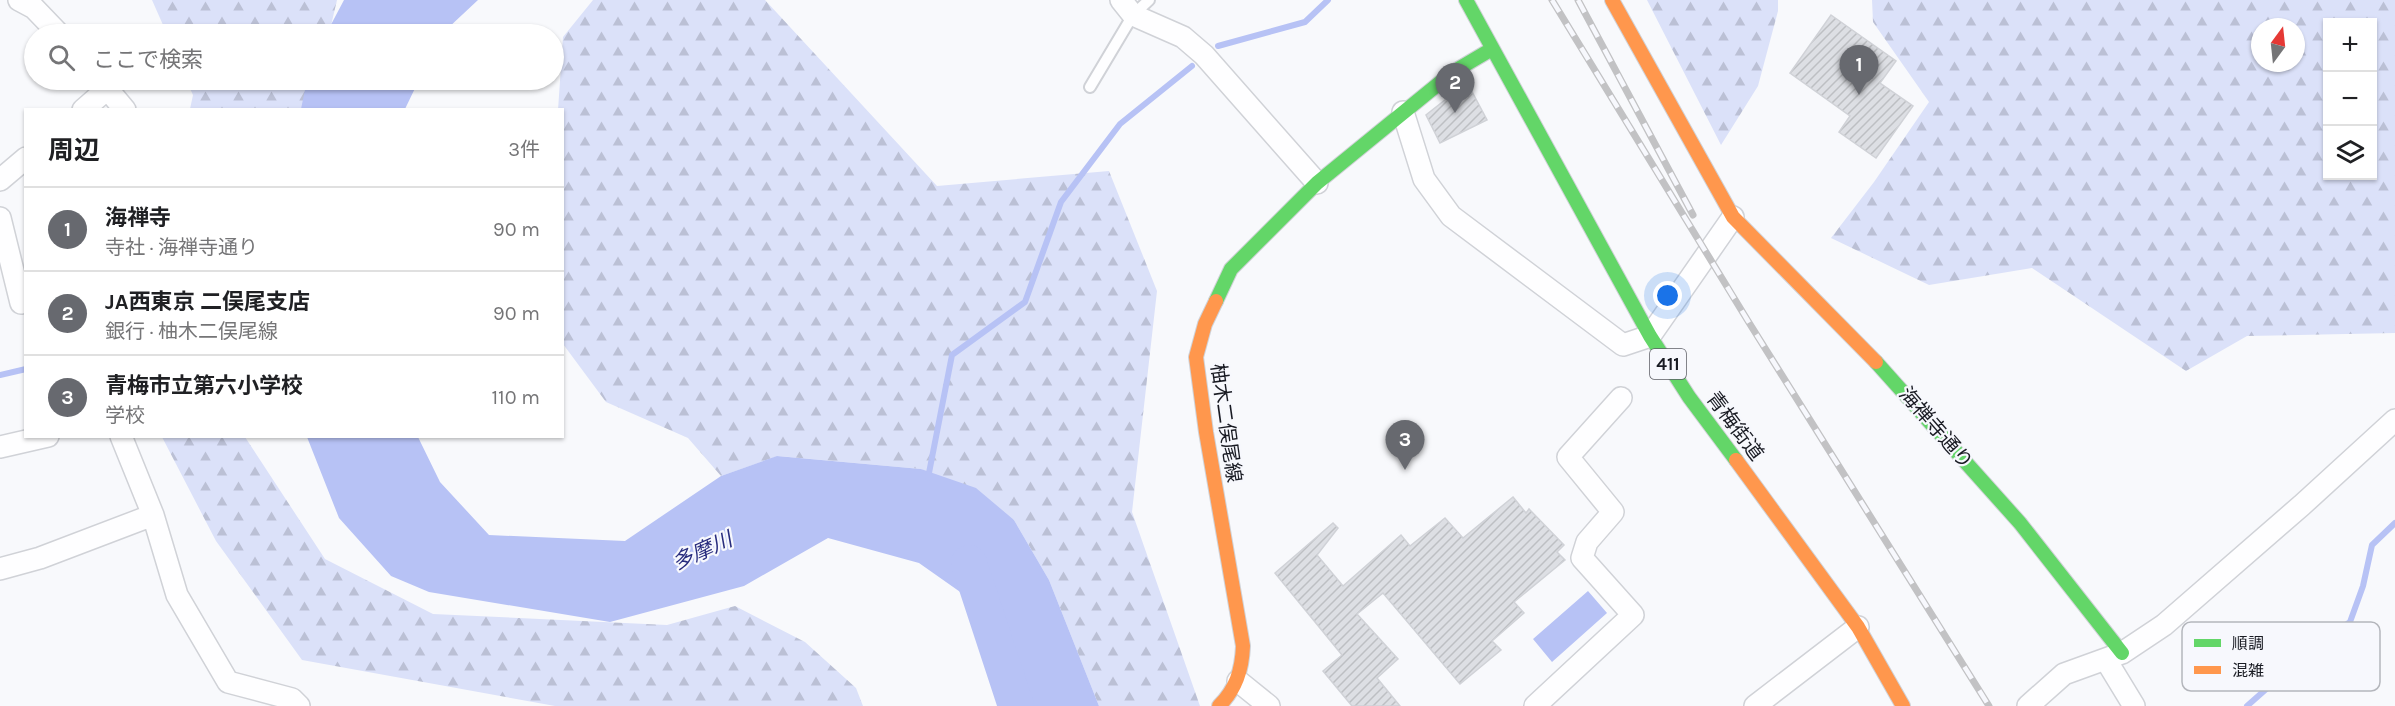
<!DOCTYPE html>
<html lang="ja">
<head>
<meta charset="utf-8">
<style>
	body { margin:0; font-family:Karla,"Noto Sans JP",sans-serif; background:#f6f6f6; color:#202124 }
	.controls { position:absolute; right:18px; top:18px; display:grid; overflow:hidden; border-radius:0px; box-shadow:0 2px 4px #0004 }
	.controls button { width:54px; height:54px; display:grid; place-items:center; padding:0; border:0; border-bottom:2px solid #e0e0e0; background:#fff; color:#202124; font:30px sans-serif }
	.compass { position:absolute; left:2251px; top:18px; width:54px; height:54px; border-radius:50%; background:#fff; box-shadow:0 2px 4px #0004; rotate:15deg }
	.you { position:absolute; left:1668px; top:296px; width:21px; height:21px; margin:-15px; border:4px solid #fff; border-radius:50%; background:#1a73e8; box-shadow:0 0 0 9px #1a73e833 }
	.badge { display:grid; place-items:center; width:39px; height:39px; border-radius:50%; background:#67696f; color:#fff; font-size:20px; font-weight:700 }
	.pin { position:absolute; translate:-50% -50px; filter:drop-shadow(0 2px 3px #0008) }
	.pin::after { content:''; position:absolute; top:32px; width:21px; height:18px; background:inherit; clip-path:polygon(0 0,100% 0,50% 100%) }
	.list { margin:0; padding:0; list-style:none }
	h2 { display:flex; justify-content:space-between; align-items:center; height:78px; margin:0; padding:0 24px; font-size:26px }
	h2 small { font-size:20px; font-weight:400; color:#757577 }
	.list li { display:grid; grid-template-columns:39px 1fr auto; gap:18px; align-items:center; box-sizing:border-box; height:84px; padding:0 24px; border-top:2px solid #e0e0e0 }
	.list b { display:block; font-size:22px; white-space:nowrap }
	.list p { margin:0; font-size:20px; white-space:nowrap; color:#757577 }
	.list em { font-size:20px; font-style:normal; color:#757577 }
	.icon { flex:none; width:33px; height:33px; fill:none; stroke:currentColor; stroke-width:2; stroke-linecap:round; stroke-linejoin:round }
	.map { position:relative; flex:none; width:2395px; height:706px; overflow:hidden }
	.search { position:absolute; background:#fff; box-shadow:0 2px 4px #0004; left:24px; top:24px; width:540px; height:66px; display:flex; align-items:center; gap:15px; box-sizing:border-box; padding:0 21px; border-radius:33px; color:#757577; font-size:22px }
	.panel { position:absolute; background:#fff; box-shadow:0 2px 4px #0004; left:24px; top:108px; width:540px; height:330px; border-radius:0px }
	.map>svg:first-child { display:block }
</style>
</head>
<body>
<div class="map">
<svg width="2395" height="706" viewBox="0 0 2395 706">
	<defs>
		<pattern id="forest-firs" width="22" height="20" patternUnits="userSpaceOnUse" patternTransform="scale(1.5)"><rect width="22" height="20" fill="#dbe1f9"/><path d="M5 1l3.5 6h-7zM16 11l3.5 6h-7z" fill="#bbc0d5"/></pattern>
		<pattern id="building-hatch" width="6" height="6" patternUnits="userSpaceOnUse" patternTransform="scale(1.5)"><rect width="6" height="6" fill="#dddfe4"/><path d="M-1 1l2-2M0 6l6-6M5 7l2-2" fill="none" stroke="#bdbfc3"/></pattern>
	</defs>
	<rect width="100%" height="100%" fill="#f8f9fc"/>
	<path fill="url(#forest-firs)" fill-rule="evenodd" d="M 152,0 L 337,0 L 329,34 L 167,34 Z
		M 593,0 L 765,0 L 937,186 L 1109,171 L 1157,291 L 1132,512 L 1200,706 L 1099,706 L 1049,580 L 1014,520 L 921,469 L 778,456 L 721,476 L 688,438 L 606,402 L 563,344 L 562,110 L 558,110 L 563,37 Z
		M 1647,0 L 1778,0 L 1778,11 L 1758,86 L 1721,145 Z
		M 1872,0 L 2395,0 L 2395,333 L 2247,336 L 2186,371 L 2032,268 L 1929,285 L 1831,238 L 1874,182 L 1929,102 L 1873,22 ZM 2328,22 L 2372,22 L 2372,176 L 2328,176 ZM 2260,27 L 2296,27 L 2296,63 L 2260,63 Z
		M 186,80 L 319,80 L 312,110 L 190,109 L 193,95 Z
		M 162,437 L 245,437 L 325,559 L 433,614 L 667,625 L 735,606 L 805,642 L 856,688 L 863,706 L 555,706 L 302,660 L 216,541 Z"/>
	<path fill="#b7c2f5" d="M 344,0 L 478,0 L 447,29 L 444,34 L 326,34 Z
		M 307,80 L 419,80 L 405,109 L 301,109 Z
		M 307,437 L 418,437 L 440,482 L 489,535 L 625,541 L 721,476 L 777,456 L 921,469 L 976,488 L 1014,520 L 1049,580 L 1099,706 L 1004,706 L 1000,620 L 919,563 L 828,538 L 744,586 L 610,622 L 429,592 L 391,576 L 339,518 Z
		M 1588,591 L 1607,613 L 1552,662 L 1533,639 Z"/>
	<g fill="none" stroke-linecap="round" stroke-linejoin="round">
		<path stroke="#b7c2f5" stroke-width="6" d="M 1218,46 L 1305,22 L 1328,0
			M 0,375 L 26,369
			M 928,478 L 952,355 L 1025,302 L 1061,202 L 1120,124 L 1192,66
			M 2247,706 L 2315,646 L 2350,622 L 2363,586 L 2372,545 L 2395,523"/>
		<path stroke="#b7c2f5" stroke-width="36" d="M 969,563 L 1016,706"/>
	</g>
	<path fill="url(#building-hatch)" stroke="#d0d2d7" stroke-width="1.5" d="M 1831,15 L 1896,61 L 1880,83 L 1913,106 L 1876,158 L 1839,132 L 1850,116 L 1790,73 Z
		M 1468,84 L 1487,120 L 1440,143 L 1426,115 L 1459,89 Z
		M 1513,497 L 1526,513 L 1529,509 L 1564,545 L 1557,552 L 1565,560 L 1514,602 L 1524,613 L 1492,641 L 1501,650 L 1460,684 L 1383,593 L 1357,614 L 1398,659 L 1377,678 L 1400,706 L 1352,706 L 1323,671 L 1342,655 L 1275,573 L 1333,523 L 1338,528 L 1317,555 L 1343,586 L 1401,535 L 1410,546 L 1445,518 L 1463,538 Z"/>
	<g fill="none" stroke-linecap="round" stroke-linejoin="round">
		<defs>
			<path id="lane" d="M 1090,87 L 1133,15 L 1149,0"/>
			<path id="street" d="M 19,0 L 34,8 L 59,34
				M 1121,0 L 1133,15 L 1183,37 L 1204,55 L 1317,183
				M 100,80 L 125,110
				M 83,110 L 107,89
				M 1403,112 L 1424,179 L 1451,216 L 1623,345 L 1650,336 L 1733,217
				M 0,180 L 26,158
				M 0,218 L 21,303
				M 121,436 L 153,515 L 177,595 L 228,682 L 292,699 L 299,706
				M 0,447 L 48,436
				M 0,569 L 40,558 L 153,515
				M 2106,660 L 2134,706
				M 1238,681 L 1269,706
				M 1535,706 L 1633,615 L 1582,558 L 1587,542 L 1613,512 L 1568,457 L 1621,398
				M 1755,706 L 1858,627
				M 2028,706 L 2064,674 L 2122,653 L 2164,625 L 2302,505 L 2395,420"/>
			<path id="fast" d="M 1466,0 L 1650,336 L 1689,397 L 1736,460
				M 1216,301 L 1231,269 L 1317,183 L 1453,72 L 1492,49
				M 1876,362 L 2020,523 L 2122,653"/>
			<path id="slow" d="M 1612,0 L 1733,217 L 1876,362
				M 1216,301 L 1205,324 L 1196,357 L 1206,432 L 1243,646 C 1242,670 1236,689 1219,706
				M 1736,460 L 1858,627 L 1903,706"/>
		</defs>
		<use href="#lane" stroke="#d0d2d7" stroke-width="14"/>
		<use href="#street" stroke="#d0d2d7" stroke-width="24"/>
		<use href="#fast" stroke="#d0d2d7" stroke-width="16"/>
		<use href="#slow" stroke="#d0d2d7" stroke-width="16"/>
		<use href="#lane" stroke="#fefeff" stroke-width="10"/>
		<use href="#street" stroke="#fefeff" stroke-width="21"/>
		<use href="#fast" stroke="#63d668" stroke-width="14"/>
		<use href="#slow" stroke="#ff974d" stroke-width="14"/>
		<defs>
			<path id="rail" d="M 1552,0 L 1748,321 L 1989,706
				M 1578,0 L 1693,215"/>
		</defs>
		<use href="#rail" stroke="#c2c2c4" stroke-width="7"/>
		<use href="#rail" stroke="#f7f8fd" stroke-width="4.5" stroke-dasharray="14" stroke-linecap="butt"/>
	</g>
	<g text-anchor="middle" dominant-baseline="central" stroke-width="4.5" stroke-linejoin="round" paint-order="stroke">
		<rect fill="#f7f8fd" stroke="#5c5d64" stroke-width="1.5" x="1650" y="349" width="36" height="30" rx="4.5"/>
		<g font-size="18" font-weight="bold" fill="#191b23">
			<text x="1668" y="364">411</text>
		</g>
		<g font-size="20" fill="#191b23" stroke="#f7f8fd">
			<text transform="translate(1226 423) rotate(82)">柚木二俣尾線</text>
			<text transform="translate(1735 426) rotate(53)">青梅街道</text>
			<text transform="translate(1936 428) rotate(49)">海禅寺通り</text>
		</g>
		<g font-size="21" font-style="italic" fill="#282c7e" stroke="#f7f8fd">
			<text transform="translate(702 551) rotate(-24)">多摩川</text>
		</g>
	</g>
	<rect x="2182" y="622" width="198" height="69" rx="9" fill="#f7f8fd" stroke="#b4b6bc" stroke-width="1.5"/>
	<rect x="2194" y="639" width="27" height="8" fill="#63d668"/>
	<rect x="2194" y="666" width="27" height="8" fill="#ff974d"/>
	<g font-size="16" fill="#191b23">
		<text x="2232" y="649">順調</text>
		<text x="2232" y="676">混雑</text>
	</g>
</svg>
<div class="controls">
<button>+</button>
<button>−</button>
<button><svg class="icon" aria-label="layers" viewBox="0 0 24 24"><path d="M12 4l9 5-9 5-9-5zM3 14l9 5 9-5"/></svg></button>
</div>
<svg class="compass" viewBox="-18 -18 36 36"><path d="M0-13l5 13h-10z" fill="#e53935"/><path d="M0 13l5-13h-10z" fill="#757577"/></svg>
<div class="you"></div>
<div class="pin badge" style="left:1859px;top:95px">1</div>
<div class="pin badge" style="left:1455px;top:113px">2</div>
<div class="pin badge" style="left:1405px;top:470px">3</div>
<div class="search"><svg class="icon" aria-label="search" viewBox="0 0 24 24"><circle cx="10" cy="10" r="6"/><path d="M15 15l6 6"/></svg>ここで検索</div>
<section class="panel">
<h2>周辺<small>3件</small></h2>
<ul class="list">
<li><span class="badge">1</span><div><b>海禅寺</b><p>寺社 · 海禅寺通り</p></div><em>90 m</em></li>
<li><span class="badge">2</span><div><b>JA西東京 二俣尾支店</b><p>銀行 · 柚木二俣尾線</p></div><em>90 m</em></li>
<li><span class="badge">3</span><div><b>青梅市立第六小学校</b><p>学校</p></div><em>110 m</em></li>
</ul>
</section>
</div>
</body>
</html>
